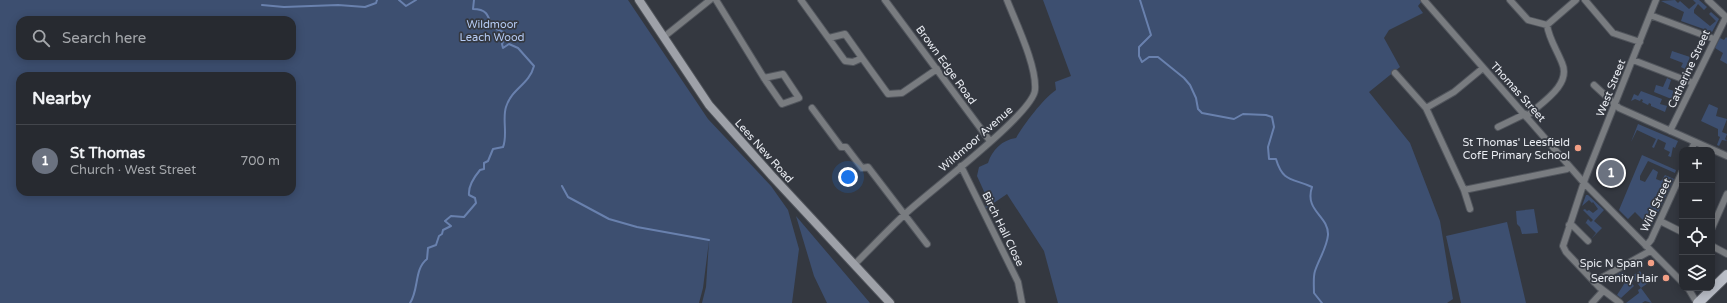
<!DOCTYPE html>
<html lang="en">
<head>
<meta charset="utf-8">
<style>
	body { margin:0; font-family:"Varela Round",sans-serif; background:#2f3238; color:#f1f3f6 }
	.controls { position:absolute; right:12px; bottom:12px; display:grid; overflow:hidden; border-radius:8px; box-shadow:0 2px 10px #0003 }
	.controls button { width:36px; height:36px; display:grid; place-items:center; padding:0; border:0; border-bottom:1px solid #43464c; background:#272a30; color:#f1f3f6; font:20px sans-serif }
	.you { position:absolute; left:848px; top:177px; width:14px; height:14px; margin:-10px; border:3px solid #fff; border-radius:50%; background:#1a73e8; box-shadow:0 0 0 6px #1a73e833 }
	.badge { display:grid; place-items:center; width:26px; height:26px; border-radius:50%; background:#f39f85; color:#fff; font-size:13px; font-weight:700 }
	.pin { position:absolute; translate:-50% -50%; border:2px solid #fff; box-shadow:0 1px 4px #0006 }
	.list { margin:0; padding:0; list-style:none }
	h2 { display:flex; justify-content:space-between; align-items:center; height:52px; margin:0; padding:0 16px; font-size:17px }
	h2 small { font-size:13px; font-weight:400; color:#a4a7ab }
	.list li { display:grid; grid-template-columns:26px 1fr auto; gap:12px; align-items:center; box-sizing:border-box; height:72px; padding:0 16px; border-top:1px solid #43464c }
	.list b { display:block; font-size:15px; white-space:nowrap }
	.list p { margin:0; font-size:13px; white-space:nowrap; color:#a4a7ab }
	.list em { font-size:13px; font-style:normal; color:#a4a7ab }
	.icon { flex:none; width:22px; height:22px; fill:none; stroke:currentColor; stroke-width:2; stroke-linecap:round; stroke-linejoin:round }
	.map { position:relative; flex:none; width:1727px; height:303px; overflow:hidden }
	.search { position:absolute; background:#272a30; box-shadow:0 2px 10px #0003; left:16px; top:16px; width:280px; height:44px; display:flex; align-items:center; gap:10px; box-sizing:border-box; padding:0 14px; border-radius:12px; color:#a4a7ab; font-size:15px }
	.panel { position:absolute; background:#272a30; box-shadow:0 2px 10px #0003; left:16px; top:72px; width:280px; height:124px; border-radius:12px }
	.map>svg:first-child { display:block }
</style>
</head>
<body>
<div class="map">
<svg width="1727" height="303" viewBox="0 0 1727 303">
	<rect width="100%" height="100%" fill="#343840"/>
	<path fill="#3d4f70" fill-rule="evenodd" d="M 0,0 L 628,0 L 708,119 L 771,186 L 788,210 L 799,249 L 792,303 L 702,303 L 706,287 L 709,241 L 703,288 L 699,303 L 0,303 ZM 20,20 L 292,20 L 292,56 L 20,56 ZM 20,76 L 292,76 L 292,192 L 20,192 Z
		M 1043,0 L 1421,0 L 1422,1 L 1418,6 L 1423,13 L 1389,30 L 1384,38 L 1400,67 L 1369,92 L 1410,143 L 1440,221 L 1453,299 L 1447,303 L 1058,303 L 1044,251 L 1007,194 L 985,209 L 987,198 L 977,176 L 979,167 L 988,163 C 992,150 1002,140 1016,138 C 1025,123 1042,100 1056,90 L 1055,82 L 1071,76 Z
		M 1675,0 L 1678,3 L 1680,1 L 1689,9 L 1696,3 L 1693,0 L 1699,0 L 1707,7 L 1704,10 L 1698,4 L 1694,10 L 1694,13 L 1710,26 L 1716,21 L 1709,14 L 1711,12 L 1719,19 L 1712,32 L 1681,21 L 1684,12 L 1661,1 Z
		M 1726,37 L 1727,38 L 1727,64 L 1720,60 L 1723,53 L 1715,48 L 1720,38 L 1724,40 Z
		M 1672,51 L 1690,57 L 1685,69 L 1681,67 L 1683,63 L 1670,58 Z
		M 1667,78 L 1671,80 L 1668,89 L 1674,91 L 1672,95 L 1680,99 L 1679,102 L 1654,92 L 1656,85 L 1663,87 Z
		M 1641,91 L 1662,99 L 1660,104 L 1667,106 L 1665,112 L 1651,106 L 1651,104 L 1649,103 L 1648,105 L 1642,102 L 1643,100 L 1641,99 L 1640,101 L 1635,99 L 1631,101 L 1634,94 L 1638,96 Z
		M 1709,104 L 1718,108 L 1716,116 L 1727,119 L 1722,132 L 1727,134 L 1725,139 L 1727,141 L 1722,140 L 1719,146 L 1717,145 L 1720,137 L 1718,136 L 1718,129 L 1701,121 Z
		M 1638,124 L 1678,141 L 1675,148 L 1673,147 L 1671,157 L 1668,156 L 1670,152 L 1664,149 L 1666,143 L 1658,139 L 1654,148 L 1652,147 L 1656,139 L 1637,130 L 1631,142 Z
		M 1642,155 L 1676,170 L 1675,173 L 1648,161 L 1640,176 L 1640,180 L 1645,182 L 1653,169 L 1658,172 L 1656,179 L 1661,181 L 1665,175 L 1674,179 L 1651,227 L 1653,221 L 1650,219 L 1645,229 L 1641,224 L 1644,221 L 1635,212 L 1628,219 L 1619,210 Z
		M 1586,195 L 1588,195 L 1604,210 L 1594,221 L 1602,228 L 1591,239 L 1596,233 L 1586,223 L 1585,224 L 1588,219 L 1591,222 L 1593,220 L 1583,210 L 1585,209 L 1587,211 L 1589,210 L 1593,213 L 1598,209 L 1593,202 L 1592,203 L 1589,200 L 1582,206 Z
		M 1534,209 L 1538,233 L 1522,234 L 1520,227 L 1517,224 L 1516,211 Z
		M 796,216 L 870,303 L 827,303 L 814,276 Z
		M 1507,222 L 1526,303 L 1461,303 L 1446,236 Z
		M 1640,271 L 1648,283 L 1641,288 L 1652,303 L 1645,301 L 1642,303 L 1626,303 L 1639,293 L 1638,290 L 1641,288 L 1632,276 Z
		M 1623,272 L 1634,286 L 1621,298 L 1617,295 L 1626,281 L 1615,275 Z"/>
	<g fill="none" stroke-linecap="round" stroke-linejoin="round">
		<path stroke="#6981ae" stroke-width="2" d="M 399,0 L 406,6 L 416,0
			M 1140,0 L 1151,35 L 1139,47 L 1139,56 L 1142,62 L 1149,57 L 1158,57 L 1184,78 L 1190,85 L 1196,98 L 1198,109 L 1202,113 L 1234,119 L 1243,114 L 1266,115 L 1272,117 L 1274,127 L 1268,147 L 1269,159 L 1276,159 C 1283,183 1293,178 1312,187 C 1304,211 1329,216 1328,235 C 1327,247 1319,259 1315,271 C 1313,277 1314,286 1314,293 L 1322,303
			M 262,5 L 284,7 L 338,5 L 365,7 L 376,3 L 377,0
			M 562,186 L 568,197 L 609,219 L 637,227 L 709,240
			M 410,303 C 419,290 414,269 427,259 L 428,248 L 436,245 L 439,236 L 442,234 L 443,230 L 451,226 L 445,221 L 451,216 L 464,217 L 476,203 L 475,198 L 469,195 C 468,186 475,176 480,170 L 484,169 L 484,163 L 488,161 L 493,149 L 503,147 C 508,135 502,119 506,107 C 512,88 529,85 534,66 L 518,48 L 509,44 L 503,48 L 502,44 L 505,37 L 503,32 L 492,27 C 488,15 487,9 473,9 L 474,0"/>
		<defs>
			<path id="street" d="M 716,0 L 764,78 L 782,104 L 799,98 L 783,74 L 764,78
				M 801,0 L 845,61 L 853,62 L 862,58 L 888,94 L 902,93 L 937,69
				M 885,0 L 990,141
				M 1424,0 L 1585,184 L 1682,282
				M 1510,0 L 1528,20 L 1547,25 C 1549,39 1557,50 1562,63 C 1572,85 1541,103 1527,116
				M 1585,0 L 1613,33 L 1640,42
				M 1708,0 L 1727,18
				M 1650,15 L 1714,39
				M 1547,25 L 1576,0
				M 665,36 L 710,0
				M 829,38 L 845,34 L 862,58
				M 1633,60 L 1693,83
				M 1395,73 L 1426,108 L 1464,190 L 1470,209
				M 1594,85 L 1619,108 L 1727,156
				M 812,108 L 841,147 L 846,147 L 862,168 L 868,167 L 927,244
				M 1426,108 L 1454,92 L 1483,68
				M 1498,127 L 1525,114
				M 1670,131 L 1726,17
				M 1691,150 L 1695,142
				M 961,166 L 1018,282 L 1022,303
				M 1464,190 L 1567,169 L 1570,167
				M 1660,221 L 1682,232
				M 1569,225 L 1573,226 L 1588,241
				M 1712,228 L 1727,194
				M 1646,246 L 1651,240 L 1682,172
				M 1712,246 L 1727,254
				M 855,264 C 871,248 887,231 904,215 C 927,193 1033,114 1035,90 C 1037,66 1016,23 1007,0
				M 1594,282 L 1650,251
				M 1688,288 L 1697,303
				M 1592,303 L 1603,291
				M 1620,303 L 1599,287 L 1566,252 L 1563,246 L 1585,179 L 1656,0"/>
			<path id="secondary" d="M 639,0 L 709,105 L 772,176 L 890,303"/>
			<path id="primary" d="M 1698,303 L 1727,275"/>
		</defs>
		<use href="#street" stroke="#51555c" stroke-width="8"/>
		<use href="#secondary" stroke="#51555c" stroke-width="10"/>
		<use href="#primary" stroke="#51555c" stroke-width="12"/>
		<use href="#street" stroke="#797c80" stroke-width="6"/>
		<use href="#secondary" stroke="#9ea1a8" stroke-width="8"/>
		<use href="#primary" stroke="#babec7" stroke-width="10"/>
	</g>
	<g fill="#f39f85" stroke="#343840" stroke-width="1.5">
		<circle cx="1578" cy="148" r="4"/>
		<circle cx="1651" cy="263" r="4"/>
		<circle cx="1666" cy="278" r="4"/>
	</g>
	<g text-anchor="middle" dominant-baseline="central" stroke-width="3.5" stroke-linejoin="round" paint-order="stroke">
		<g font-size="11" fill="#b6ccf5" stroke="#343840">
			<text x="492" y="24">Wildmoor<tspan x="492" dy="13">Leach Wood</tspan></text>
		</g>
		<g font-size="11" fill="#e9ecf2" stroke="#343840">
			<text transform="translate(946 65) rotate(54)">Brown Edge Road</text>
			<text transform="translate(1689 69) rotate(-65)">Catherine Street</text>
			<text transform="translate(1611 88) rotate(-68)">West Street</text>
			<text transform="translate(1518 92) rotate(48)">Thomas Street</text>
			<text transform="translate(976 139) rotate(-41)">Wildmoor Avenue</text>
			<text transform="translate(764 151) rotate(48)">Lees New Road</text>
			<text transform="translate(1656 205) rotate(-65)">Wild Street</text>
			<text transform="translate(1003 229) rotate(64)">Birch Hall Close</text>
		</g>
		<g font-size="11" fill="#e9ecf2" stroke="#343840" text-anchor="end">
			<text x="1570" y="142">St Thomas' Leesfield<tspan x="1570" dy="13">CofE Primary School</tspan></text>
			<text x="1643" y="263">Spic N Span</text>
			<text x="1658" y="278">Serenity Hair</text>
		</g>
	</g>
</svg>
<div class="controls">
<button>+</button>
<button>−</button>
<button><svg class="icon" aria-label="locate" viewBox="0 0 24 24"><circle cx="12" cy="12" r="6"/><path d="M12 2v4M12 18v4M2 12h4M18 12h4"/></svg></button>
<button><svg class="icon" aria-label="layers" viewBox="0 0 24 24"><path d="M12 4l9 5-9 5-9-5zM3 14l9 5 9-5"/></svg></button>
</div>
<div class="you"></div>
<div class="pin badge" style="left:1611px;top:173px;background:#6b7280">1</div>
<div class="search"><svg class="icon" aria-label="search" viewBox="0 0 24 24"><circle cx="10" cy="10" r="6"/><path d="M15 15l6 6"/></svg>Search here</div>
<section class="panel">
<h2>Nearby<small></small></h2>
<ul class="list">
<li><span class="badge" style="background:#6b7280">1</span><div><b>St Thomas</b><p>Church · West Street</p></div><em>700 m</em></li>
</ul>
</section>
</div>
</body>
</html>
